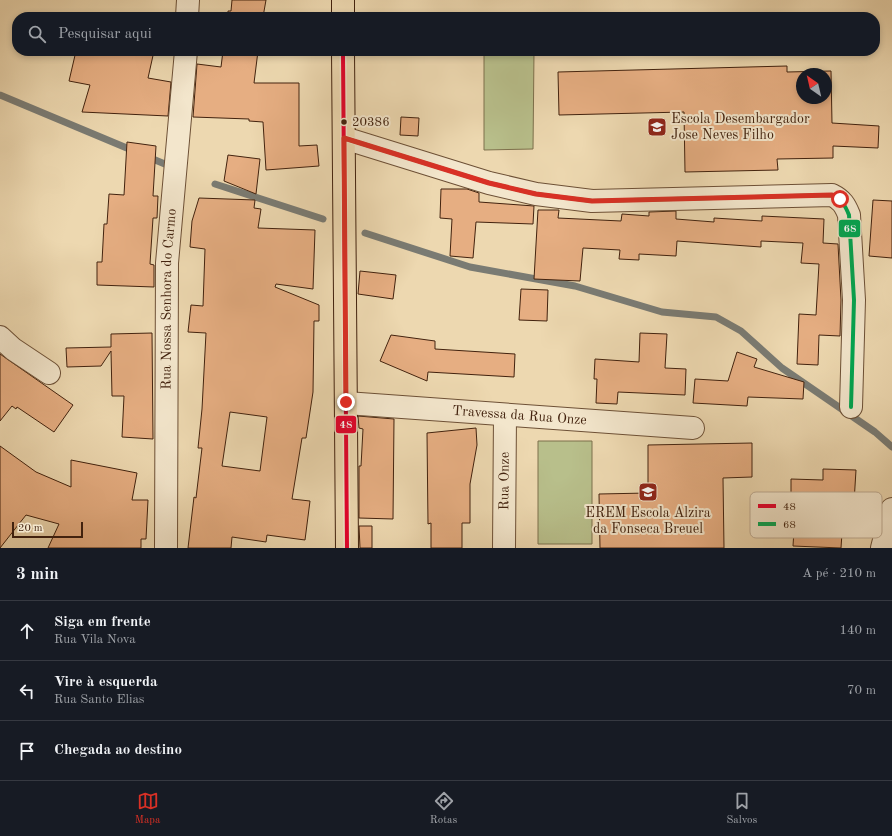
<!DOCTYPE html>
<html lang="pt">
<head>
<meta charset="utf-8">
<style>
	body { margin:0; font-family:"Old Standard TT",serif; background:#242831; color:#f1f3f6 }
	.compass { position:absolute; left:796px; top:68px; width:36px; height:36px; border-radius:50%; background:#171b24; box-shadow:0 2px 6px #0003; rotate:326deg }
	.scale { position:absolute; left:12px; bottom:10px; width:71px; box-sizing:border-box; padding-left:4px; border:2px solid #42220e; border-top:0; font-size:11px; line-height:14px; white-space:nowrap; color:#42220e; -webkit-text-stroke:3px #f3e6cc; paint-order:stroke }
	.stop { position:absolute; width:12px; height:12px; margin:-9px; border:3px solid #d93025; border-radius:50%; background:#fff }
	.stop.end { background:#d93025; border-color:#fff; box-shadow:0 1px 4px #0008 }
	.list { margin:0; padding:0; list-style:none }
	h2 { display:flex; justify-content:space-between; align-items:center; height:52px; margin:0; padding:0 16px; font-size:17px }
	h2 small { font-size:13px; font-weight:400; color:#9ea1a6 }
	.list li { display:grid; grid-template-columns:26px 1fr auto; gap:12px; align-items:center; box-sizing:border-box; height:60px; padding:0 16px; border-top:1px solid #363941 }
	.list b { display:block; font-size:15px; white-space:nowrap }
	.list p { margin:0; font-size:13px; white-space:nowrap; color:#9ea1a6 }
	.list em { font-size:13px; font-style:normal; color:#9ea1a6 }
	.icon { flex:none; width:22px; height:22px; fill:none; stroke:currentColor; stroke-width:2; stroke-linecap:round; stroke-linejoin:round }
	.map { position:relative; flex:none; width:892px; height:548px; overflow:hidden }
	.search { position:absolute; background:#171b24; box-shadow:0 2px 6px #0003; left:12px; right:12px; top:12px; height:44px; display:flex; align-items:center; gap:10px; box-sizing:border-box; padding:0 14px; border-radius:16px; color:#9ea1a6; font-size:15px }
	.sheet { height:232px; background:#171b24 }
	nav { display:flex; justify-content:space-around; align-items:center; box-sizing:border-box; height:56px; border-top:1px solid #363941; background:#171b24; font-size:11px; color:#9ea1a6 }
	nav a { display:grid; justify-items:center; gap:2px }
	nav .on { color:#d93025 }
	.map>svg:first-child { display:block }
</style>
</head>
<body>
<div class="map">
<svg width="892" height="548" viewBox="0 0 892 548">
	<rect width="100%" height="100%" fill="#edd8b0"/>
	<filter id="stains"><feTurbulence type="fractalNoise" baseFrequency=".005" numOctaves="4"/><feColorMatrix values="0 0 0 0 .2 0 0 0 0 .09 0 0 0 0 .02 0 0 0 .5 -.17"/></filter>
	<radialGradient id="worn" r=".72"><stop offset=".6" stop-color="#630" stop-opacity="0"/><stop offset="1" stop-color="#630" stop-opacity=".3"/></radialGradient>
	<path fill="#b8bf8b" stroke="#7d704c" d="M 484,52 L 534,52 L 533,149 L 484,150 Z
		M 538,441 L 592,441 L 592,544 L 538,544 Z"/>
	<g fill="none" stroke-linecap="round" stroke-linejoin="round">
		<path stroke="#7a7b73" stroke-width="7" d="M 0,95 L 134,151
			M 148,157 L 172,167
			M 215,184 L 323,219
			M 365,233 L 470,267 L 575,286 L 662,312 L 716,317 L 741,331 L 782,368 L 875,432 L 892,447"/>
	</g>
	<path fill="#e6ae82" stroke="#42220e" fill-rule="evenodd" d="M 232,0 L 266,0 L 263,17 L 228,17 L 228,11 L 231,11 Z
		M 76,51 L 154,51 L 148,78 L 171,82 L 168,116 L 82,112 L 90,85 L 69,81 Z
		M 223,51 L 258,51 L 254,83 L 299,83 L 299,146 L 317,145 L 319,166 L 266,170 L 263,122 L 249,121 L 249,119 L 193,117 L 197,64 L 221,67 Z
		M 787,66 L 787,72 L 831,71 L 832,123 L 879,126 L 878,148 L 833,146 L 833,158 L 777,159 L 778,170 L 685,172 L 684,112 L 559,115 L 558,72 ZM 802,74 L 826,74 L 826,98 L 802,98 Z
		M 401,117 L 419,118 L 418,136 L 400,135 Z
		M 127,142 L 156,146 L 153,196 L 158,196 L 157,218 L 153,218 L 150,264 L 154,265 L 154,287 L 97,285 L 97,262 L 102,262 L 104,224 L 107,224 L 109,194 L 124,195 Z
		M 228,155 L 260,159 L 256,194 L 224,181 Z
		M 441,189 L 467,189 L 479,193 L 479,202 L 534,206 L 533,224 L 476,222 L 473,258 L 450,256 L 452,219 L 440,218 Z
		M 199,198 L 255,200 L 254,208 L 261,209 L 258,228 L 315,230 L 313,289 L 276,284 L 275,287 L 319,305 L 319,321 L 314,321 L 313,392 L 306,438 L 302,438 L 292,499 L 310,501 L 305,540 L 267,535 L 266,542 L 232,537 L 231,548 L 188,548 L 194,497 L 196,498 L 202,448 L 198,448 L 202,409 L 206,333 L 188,332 L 191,305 L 203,306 L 205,249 L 190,247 L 192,221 ZM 230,412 L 267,417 L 260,471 L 222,466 Z
		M 873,200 L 892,201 L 892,258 L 869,256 Z
		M 538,210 L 559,210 L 558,218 L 621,221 L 622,214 L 649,216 L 649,212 L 676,211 L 676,219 L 714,222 L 714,218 L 762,221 L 762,216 L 824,219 L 823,243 L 838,244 L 841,300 L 840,336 L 819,335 L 818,365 L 797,364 L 799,314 L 816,315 L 819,264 L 801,263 L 803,243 L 761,241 L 761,247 L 677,241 L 676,256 L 639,254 L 639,260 L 619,259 L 620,250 L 583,248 L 580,281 L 534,279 Z
		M 360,271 L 396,275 L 393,299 L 358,294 Z
		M 521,289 L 548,290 L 547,321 L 519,320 Z
		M 152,333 L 153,439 L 122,437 L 124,396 L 112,396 L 111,351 L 101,366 L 67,367 L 66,348 L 111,347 L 111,334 Z
		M 640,333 L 667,334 L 665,368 L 686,369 L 685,395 L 618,392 L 617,404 L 596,403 L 597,379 L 594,379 L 595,359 L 639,362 Z
		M 391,335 L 435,341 L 435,349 L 515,354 L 514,377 L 428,372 L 427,381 L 380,361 Z
		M 737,352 L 757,359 L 754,367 L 804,382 L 803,399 L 748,397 L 747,406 L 693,403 L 695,379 L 728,381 Z
		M 0,354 L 73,405 L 54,432 L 17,407 L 16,409 L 12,406 L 0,421 Z
		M 358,416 L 394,419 L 393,519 L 359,518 L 359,466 L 361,466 L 363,429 L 359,428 Z
		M 476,428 L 477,445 L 470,484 L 470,523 L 462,523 L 462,548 L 431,548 L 431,523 L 428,524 L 427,433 Z
		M 752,443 L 752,477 L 723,478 L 724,548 L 600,548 L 599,494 L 648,493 L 648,445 Z
		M 0,446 L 36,472 L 71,487 L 71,460 L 137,473 L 132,500 L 148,500 L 146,539 L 141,539 L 141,548 L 48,548 L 59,524 L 26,515 L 0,548 Z
		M 823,469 L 856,470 L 853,519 L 843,518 L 841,548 L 793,546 L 796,498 L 791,498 L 791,479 L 823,480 Z
		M 359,526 L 372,526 L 372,548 L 360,548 Z"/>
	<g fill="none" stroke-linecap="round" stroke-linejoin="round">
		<defs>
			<g id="minor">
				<path d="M 187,17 L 188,0"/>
				<path d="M 344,138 L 489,183 L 536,194 L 592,201 L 832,195 C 842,200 845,205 849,215 L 854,300 L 851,407"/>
				<path d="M 0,337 L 13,349 L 49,373"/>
				<path id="s1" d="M 346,403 L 693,428"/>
				<path id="s2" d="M 166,548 L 167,263 L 186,51"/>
				<path id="s3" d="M 504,548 L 505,415"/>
				<path d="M 882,548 L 892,509"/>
			</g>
			<path id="major" d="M 343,0 L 343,17
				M 343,51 L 347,548"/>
		</defs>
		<use href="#minor" stroke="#6d5036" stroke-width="24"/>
		<use href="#major" stroke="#42220e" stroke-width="24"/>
		<use href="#minor" stroke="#f3e6cc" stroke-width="22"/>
		<use href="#major" stroke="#edd8b0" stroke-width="22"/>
		<defs>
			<path id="bus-1" d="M 343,54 L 347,548"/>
			<path id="bus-2" d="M 344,138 L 489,183 L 536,194 L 592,201 L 832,195 C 842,200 845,205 849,215 L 854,300 L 851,407"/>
		</defs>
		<use href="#bus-1" stroke="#f3e6cc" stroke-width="7"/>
		<use href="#bus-2" stroke="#f3e6cc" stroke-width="7"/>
		<use href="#bus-1" stroke="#e4002b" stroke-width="4"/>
		<use href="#bus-2" stroke="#00a651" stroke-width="4"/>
	</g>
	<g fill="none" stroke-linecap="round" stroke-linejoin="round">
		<path stroke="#d93025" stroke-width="5" d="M 346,402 L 344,138 L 489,183 L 536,194 L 592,201 L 832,195 L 840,199"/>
	</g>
	<defs>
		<symbol id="school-square" viewBox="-11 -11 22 22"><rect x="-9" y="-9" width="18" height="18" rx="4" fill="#8f2418" stroke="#f3e6cc"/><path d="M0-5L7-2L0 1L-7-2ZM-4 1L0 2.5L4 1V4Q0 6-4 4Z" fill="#fff"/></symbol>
	</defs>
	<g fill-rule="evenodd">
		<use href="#school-square" x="646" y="116" width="22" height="22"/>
		<use href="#school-square" x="637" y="481" width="22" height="22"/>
	</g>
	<circle fill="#42220e" stroke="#f3e6cc" stroke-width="1.5" cx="344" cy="122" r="3.5"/>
	<g text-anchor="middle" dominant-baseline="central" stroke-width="4" stroke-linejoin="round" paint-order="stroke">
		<g font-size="13" fill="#42220e" stroke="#f3e6cc" text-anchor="start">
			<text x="352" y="122">20386</text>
		</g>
		<g font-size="14" fill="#42220e" stroke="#f3e6cc" text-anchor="start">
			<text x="671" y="119">Escola Desembargador<tspan x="671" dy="16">Jose Neves Filho</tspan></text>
			<text x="648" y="513" text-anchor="middle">EREM Escola Alzira<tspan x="648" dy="16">da Fonseca Breuel</tspan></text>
		</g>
		<g font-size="14" fill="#42220e" stroke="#f3e6cc">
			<text stroke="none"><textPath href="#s2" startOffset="249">Rua Nossa Senhora do Carmo</textPath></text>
			<text stroke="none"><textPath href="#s1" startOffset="174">Travessa da Rua Onze</textPath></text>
			<text stroke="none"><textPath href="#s3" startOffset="67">Rua Onze</textPath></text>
		</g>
	</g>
	<rect x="750" y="492" width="132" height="46" rx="6" fill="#f3e6cc" stroke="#beab93" stroke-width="1"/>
	<rect x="758" y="504" width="18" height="4" fill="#e4002b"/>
	<rect x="758" y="522" width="18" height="4" fill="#00a651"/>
	<g font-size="11" fill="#42220e">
		<text x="783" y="510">48</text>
		<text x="783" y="528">68</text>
	</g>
	<g stroke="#f3e6cc" stroke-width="1.5">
		<rect x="838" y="219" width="23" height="19" rx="4" fill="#00a651"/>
		<rect x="335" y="415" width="22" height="19" rx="4" fill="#e4002b"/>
	</g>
	<g font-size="11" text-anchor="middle" font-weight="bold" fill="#fff">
		<text x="850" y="232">68</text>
		<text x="346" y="428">48</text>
	</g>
	<rect width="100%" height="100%" filter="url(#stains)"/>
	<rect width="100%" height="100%" fill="url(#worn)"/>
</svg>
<svg class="compass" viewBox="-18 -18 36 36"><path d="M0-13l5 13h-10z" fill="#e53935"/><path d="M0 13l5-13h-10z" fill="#9ea1a6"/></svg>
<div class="scale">20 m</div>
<div class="stop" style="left:840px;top:199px"></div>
<div class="stop end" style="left:346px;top:402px"></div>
<div class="search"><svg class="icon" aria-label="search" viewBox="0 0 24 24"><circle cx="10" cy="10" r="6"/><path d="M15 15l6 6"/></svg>Pesquisar aqui</div>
</div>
<section class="sheet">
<h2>3 min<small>A pé · 210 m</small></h2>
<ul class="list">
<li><svg class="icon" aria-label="ahead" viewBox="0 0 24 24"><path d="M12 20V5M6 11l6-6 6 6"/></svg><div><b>Siga em frente</b><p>Rua Vila Nova</p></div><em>140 m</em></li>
<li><svg class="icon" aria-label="left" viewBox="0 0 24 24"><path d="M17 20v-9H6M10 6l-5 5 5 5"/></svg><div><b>Vire à esquerda</b><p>Rua Santo Elias</p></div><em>70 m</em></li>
<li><svg class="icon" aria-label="arrive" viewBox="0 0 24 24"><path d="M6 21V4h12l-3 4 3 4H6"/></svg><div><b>Chegada ao destino</b></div></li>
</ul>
</section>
<nav>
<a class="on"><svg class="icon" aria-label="map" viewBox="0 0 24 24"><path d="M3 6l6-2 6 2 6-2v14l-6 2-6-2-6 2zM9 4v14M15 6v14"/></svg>Mapa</a>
<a><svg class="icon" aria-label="directions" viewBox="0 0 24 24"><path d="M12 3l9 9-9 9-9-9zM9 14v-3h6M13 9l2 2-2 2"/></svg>Rotas</a>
<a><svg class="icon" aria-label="saved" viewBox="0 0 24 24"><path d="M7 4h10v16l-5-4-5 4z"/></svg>Salvos</a>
</nav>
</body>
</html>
